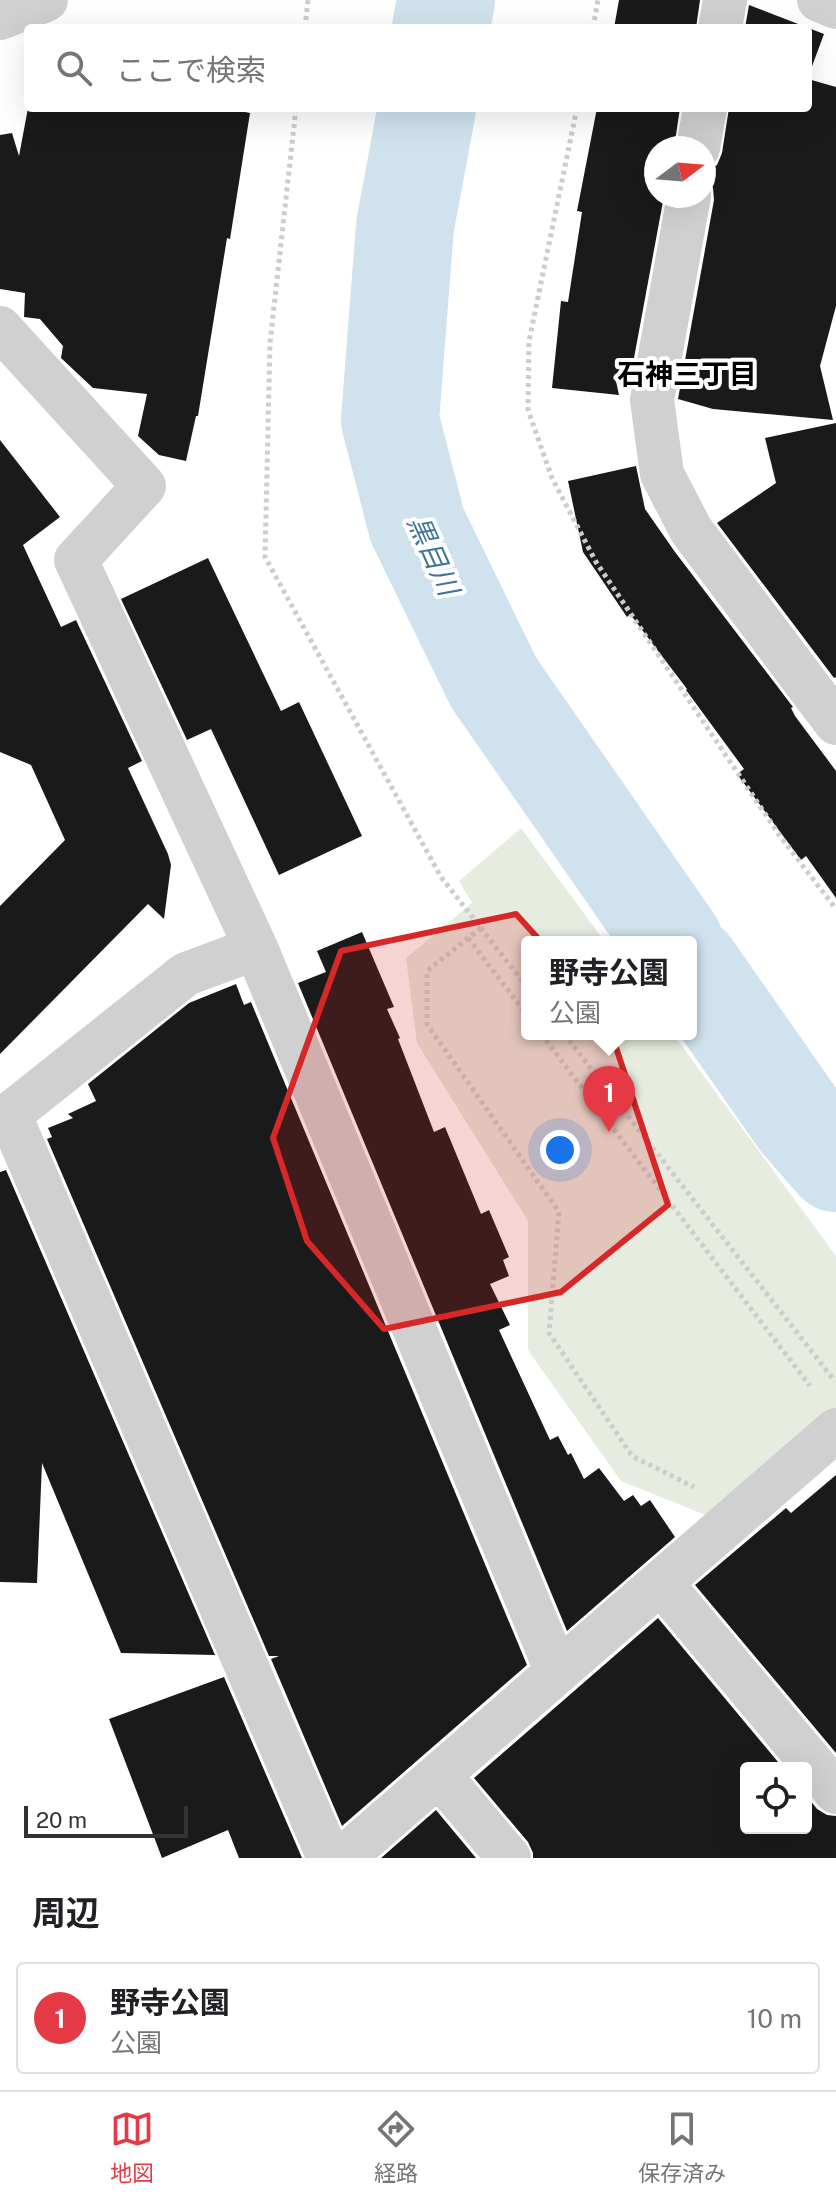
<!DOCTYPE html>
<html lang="ja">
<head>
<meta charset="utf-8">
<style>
	body { margin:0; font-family:"Public Sans","Noto Sans JP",sans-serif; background:#f2f2f2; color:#202124 }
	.controls { position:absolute; right:24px; bottom:24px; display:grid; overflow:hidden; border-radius:8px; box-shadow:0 8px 32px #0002 }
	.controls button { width:72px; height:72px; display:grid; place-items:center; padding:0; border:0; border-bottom:2px solid #e0e0e0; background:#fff; color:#202124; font:40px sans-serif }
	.compass { position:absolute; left:644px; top:136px; width:72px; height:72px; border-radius:50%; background:#fff; box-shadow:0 8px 32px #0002; rotate:74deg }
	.scale { position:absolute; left:24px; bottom:20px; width:164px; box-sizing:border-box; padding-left:8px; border:4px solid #333; border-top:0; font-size:22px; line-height:28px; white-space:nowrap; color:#333; -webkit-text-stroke:6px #fff; paint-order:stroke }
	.you { position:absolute; left:560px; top:1150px; width:28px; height:28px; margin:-20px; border:6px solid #fff; border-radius:50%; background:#1a73e8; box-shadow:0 0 0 12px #1a73e833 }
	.badge { display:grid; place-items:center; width:52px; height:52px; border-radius:50%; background:#e63946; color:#fff; font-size:26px; font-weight:700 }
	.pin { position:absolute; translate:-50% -66px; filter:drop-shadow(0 2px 4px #0008) }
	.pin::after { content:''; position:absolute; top:42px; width:28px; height:24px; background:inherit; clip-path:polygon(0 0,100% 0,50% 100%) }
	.popup { position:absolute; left:521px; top:936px; width:176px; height:104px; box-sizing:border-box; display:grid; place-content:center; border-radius:8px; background:#fff; filter:drop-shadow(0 2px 6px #0005); font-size:26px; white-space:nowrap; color:#757577 }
	.popup b { font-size:30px; color:#202124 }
	.popup::after { content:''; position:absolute; left:50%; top:100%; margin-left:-16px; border:16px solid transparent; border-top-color:#fff }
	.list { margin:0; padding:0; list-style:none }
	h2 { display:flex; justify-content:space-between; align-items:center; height:104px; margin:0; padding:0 32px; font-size:34px }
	h2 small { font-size:26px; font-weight:400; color:#757577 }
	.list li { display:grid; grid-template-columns:52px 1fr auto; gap:24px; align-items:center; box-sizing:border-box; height:112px; margin:0 16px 16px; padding:0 16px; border:2px solid #e0e0e0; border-radius:8px }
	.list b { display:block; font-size:30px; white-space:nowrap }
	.list p { margin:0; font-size:26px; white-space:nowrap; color:#757577 }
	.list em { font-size:26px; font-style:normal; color:#757577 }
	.icon { flex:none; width:44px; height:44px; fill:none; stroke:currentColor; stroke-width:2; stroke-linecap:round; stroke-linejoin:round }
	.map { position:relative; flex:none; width:836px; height:1858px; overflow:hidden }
	.search { position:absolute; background:#fff; box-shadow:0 8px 32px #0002; left:24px; right:24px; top:24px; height:88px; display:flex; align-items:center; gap:20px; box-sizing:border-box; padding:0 28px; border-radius:8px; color:#757577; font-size:30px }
	.sheet { height:232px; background:#fff }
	nav { display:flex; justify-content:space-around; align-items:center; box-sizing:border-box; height:112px; border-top:2px solid #e0e0e0; background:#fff; font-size:22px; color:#757577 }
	nav a { display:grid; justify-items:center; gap:4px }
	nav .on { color:#e63946 }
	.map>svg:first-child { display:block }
</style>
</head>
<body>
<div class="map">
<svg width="836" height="1858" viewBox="0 0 836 1858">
	<rect width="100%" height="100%" fill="#fff"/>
	<path fill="#e6ecdf" d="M 521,828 L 605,942 L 527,942 L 527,1034 L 673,1034 L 836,1256 L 836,1430 L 728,1524 L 621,1481 L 528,1350 L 528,1221 L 417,1043 L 406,958 L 472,903 L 459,881 Z"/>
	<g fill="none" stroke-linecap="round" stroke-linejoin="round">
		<path stroke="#cfe2ee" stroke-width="98" d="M 441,28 L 446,0
			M 427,108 L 405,226 L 390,420 L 417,525 L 494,683 L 674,942
			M 691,966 L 800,1122 L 836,1163"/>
	</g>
	<path fill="#1a1a1a" d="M 619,0 L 700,0 L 696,28 L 614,28 Z
		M 749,5 L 824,34 L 808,77 L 808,28 L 745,28 Z
		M 808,79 L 836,87 L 836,306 L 820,366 L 833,420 L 713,409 L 678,399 L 714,200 L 713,188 L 704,176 L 704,172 L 717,165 L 722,153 L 729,108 L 808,108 Z
		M 28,108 L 224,108 L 250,113 L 230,239 L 227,238 L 198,416 L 196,416 L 186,461 L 159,455 L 138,436 L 147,394 L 93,388 L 61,358 L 63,346 L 40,319 L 24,317 L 25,293 L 0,289 L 0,135 L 12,133 L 19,156 Z
		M 597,108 L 680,108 L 674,148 L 656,148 L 656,196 L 664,196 L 629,385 L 616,381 L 619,395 L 552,388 L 561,301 L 568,302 L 582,212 L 577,211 Z
		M 836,423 L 836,677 L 834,678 L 717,523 L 776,483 L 765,438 Z
		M 0,440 L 60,517 L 23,545 L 61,627 L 76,620 L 142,761 L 128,768 L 168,854 L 171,865 L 164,919 L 148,904 L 0,1054 L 0,906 L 65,840 L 31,765 L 0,752 Z
		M 636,466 L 645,509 L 675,552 L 793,707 L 791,708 L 795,716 L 836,771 L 836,898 L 806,856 L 801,860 L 737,774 L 744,769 L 686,690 L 687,689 L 630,614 L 627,617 L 583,552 L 568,481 Z
		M 208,558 L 281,711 L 299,702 L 362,836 L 279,875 L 211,729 L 187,740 L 121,599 Z
		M 362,932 L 394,1007 L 387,1009 L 400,1038 L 398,1039 L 434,1132 L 445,1127 L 481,1214 L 489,1210 L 509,1257 L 503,1260 L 509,1276 L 490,1284 L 510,1325 L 499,1330 L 550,1440 L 558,1436 L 568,1455 L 571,1453 L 584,1479 L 599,1468 L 624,1501 L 633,1495 L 641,1506 L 650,1500 L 675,1537 L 567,1631 L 298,983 L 326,972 L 317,951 Z
		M 236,984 L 244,1005 L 251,1002 L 527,1665 L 342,1826 L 271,1659 L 279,1656 L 269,1656 L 47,1139 L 52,1137 L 48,1128 L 73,1118 L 68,1114 L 96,1101 L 88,1084 L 189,1003 Z
		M 6,1170 L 215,1655 L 121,1653 L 42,1463 L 37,1583 L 0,1582 L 0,1172 Z
		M 836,1475 L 836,1753 L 695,1585 L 786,1508 L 791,1513 Z
		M 658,1618 L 783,1768 L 746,1768 L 746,1828 L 806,1828 L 806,1795 L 817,1809 L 827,1815 L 836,1816 L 836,1858 L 533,1858 L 533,1853 L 528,1842 L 474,1778 Z
		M 224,1677 L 302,1858 L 239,1858 L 228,1830 L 162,1858 L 109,1719 Z
		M 436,1810 L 476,1858 L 381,1858 Z"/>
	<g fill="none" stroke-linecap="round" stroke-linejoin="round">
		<path stroke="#cdcdcd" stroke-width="5" stroke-dasharray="4 4" stroke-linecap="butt" d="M 305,28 L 308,0
			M 593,28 L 598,0
			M 296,108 L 270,343 L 265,557 L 441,877 L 527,987
			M 577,108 L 529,341 L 528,410 L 552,478 L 596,562 L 780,836 L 836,909
			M 481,928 L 427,971 L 427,1024 L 559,1212 L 549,1333 L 632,1456 L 694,1487
			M 468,938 L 527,1015
			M 541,1034 L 810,1386
			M 564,1034 L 834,1380"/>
		<path stroke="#d0d0d0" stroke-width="44" d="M 819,0 L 836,7
			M 0,18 L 46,0
			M 720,28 L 725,0
			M 698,148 L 705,108
			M 689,196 L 652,400 L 662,474 L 691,530 L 836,723
			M 0,328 L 144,486 L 76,560 L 256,948 L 557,1672
			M 10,1116 L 329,1858
			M 0,1122 L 186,974 L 256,948
			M 661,1583 L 836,1792
			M 439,1775 L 509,1858
			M 343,1858 L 836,1430"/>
	</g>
	<path fill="#d62828" fill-opacity="0.2" stroke="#d62828" stroke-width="6" stroke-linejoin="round" d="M 516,914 L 604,1011 L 668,1205 L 561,1292 L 384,1329 L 307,1241 L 273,1138 L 341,951 Z"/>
	<g text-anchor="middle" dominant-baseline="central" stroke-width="8" stroke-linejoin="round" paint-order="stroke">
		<g font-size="28" font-weight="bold" fill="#000" stroke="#fff">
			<text x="687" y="373">石神三丁目</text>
		</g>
		<g font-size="28" font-style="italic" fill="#3f7597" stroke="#fff">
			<text transform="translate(434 555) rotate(66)">黒目川</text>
		</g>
	</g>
</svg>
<div class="controls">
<button><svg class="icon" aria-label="locate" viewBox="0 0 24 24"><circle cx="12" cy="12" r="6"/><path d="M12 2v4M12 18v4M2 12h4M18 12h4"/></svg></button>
</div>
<svg class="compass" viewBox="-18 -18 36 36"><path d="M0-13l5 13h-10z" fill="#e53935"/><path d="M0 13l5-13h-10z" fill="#757577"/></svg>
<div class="scale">20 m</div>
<div class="you"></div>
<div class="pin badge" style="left:609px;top:1132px">1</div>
<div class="popup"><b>野寺公園</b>公園</div>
<div class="search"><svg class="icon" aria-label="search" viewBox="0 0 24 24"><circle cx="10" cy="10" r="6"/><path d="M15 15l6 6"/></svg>ここで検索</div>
</div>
<section class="sheet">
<h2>周辺<small></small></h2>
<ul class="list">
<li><span class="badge">1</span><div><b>野寺公園</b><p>公園</p></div><em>10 m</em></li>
</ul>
</section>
<nav>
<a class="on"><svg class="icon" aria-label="map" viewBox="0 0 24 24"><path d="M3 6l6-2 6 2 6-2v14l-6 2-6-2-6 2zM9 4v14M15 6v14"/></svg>地図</a>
<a><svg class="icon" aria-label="directions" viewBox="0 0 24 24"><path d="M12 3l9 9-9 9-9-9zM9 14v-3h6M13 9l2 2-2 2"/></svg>経路</a>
<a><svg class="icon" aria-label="saved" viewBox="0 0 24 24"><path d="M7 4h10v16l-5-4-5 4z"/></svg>保存済み</a>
</nav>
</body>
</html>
